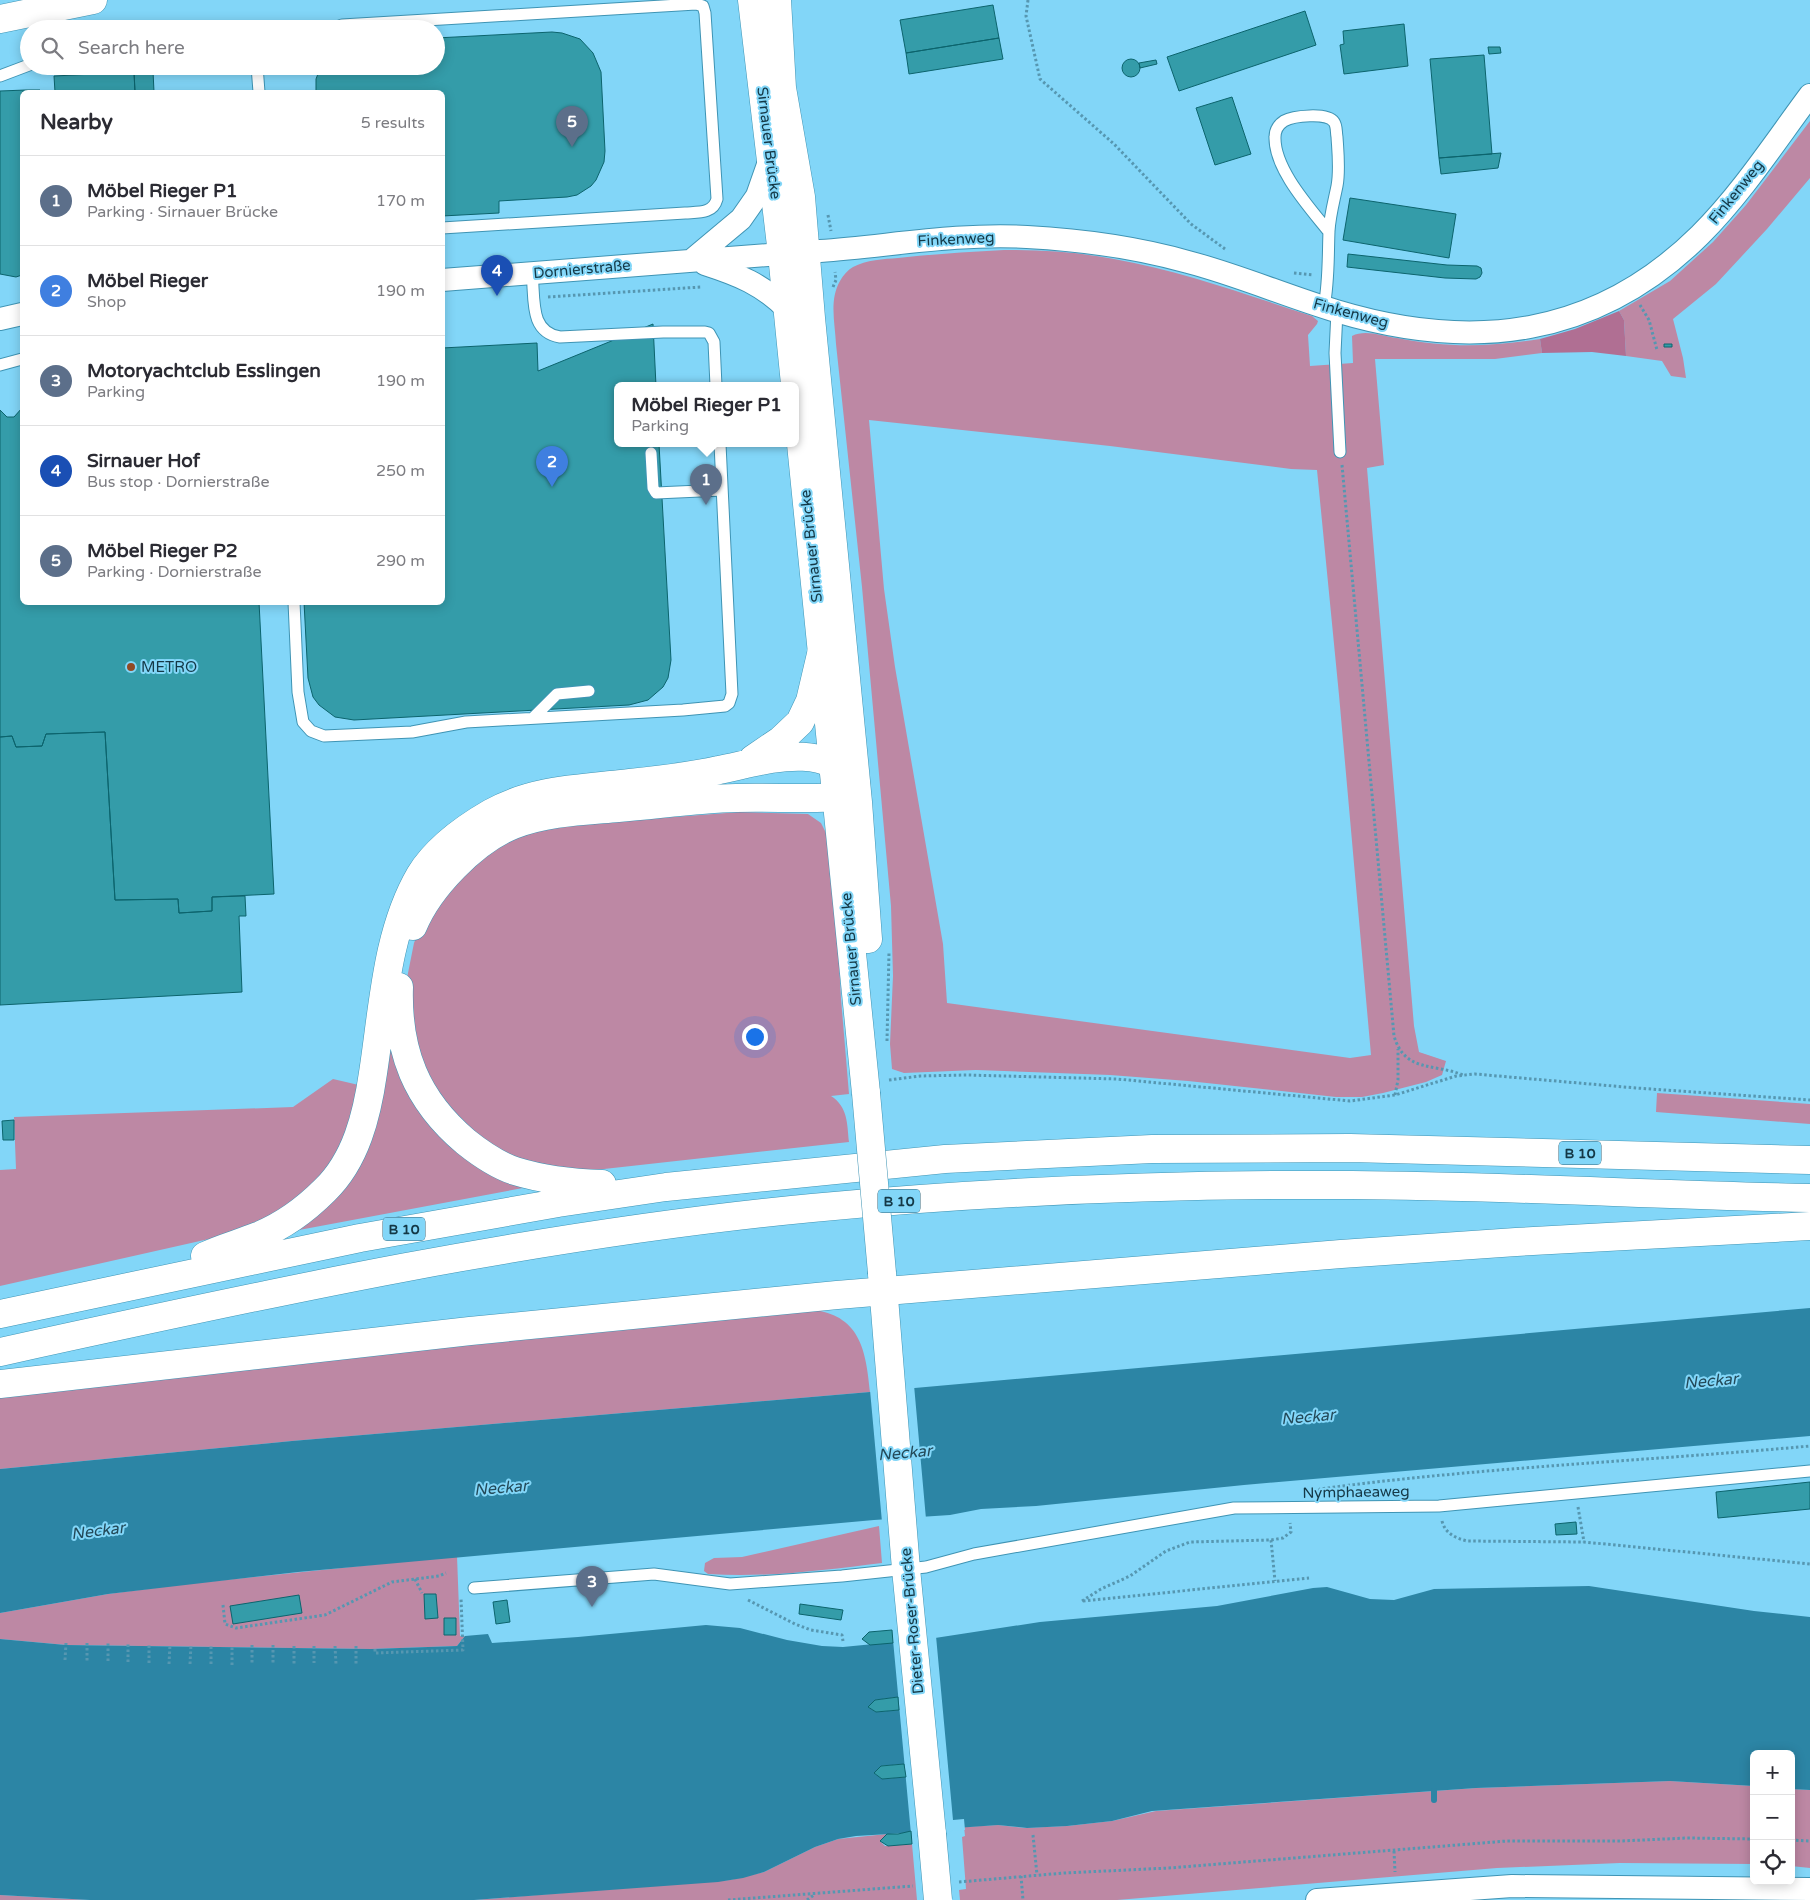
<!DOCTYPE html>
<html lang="en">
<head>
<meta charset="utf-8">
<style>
	body { margin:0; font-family:"Varela Round",sans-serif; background:#f2f2f3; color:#2b2b33 }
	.controls { position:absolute; right:15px; bottom:15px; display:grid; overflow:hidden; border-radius:8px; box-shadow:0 2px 12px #0003 }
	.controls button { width:45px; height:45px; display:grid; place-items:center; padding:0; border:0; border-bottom:1px solid #e1e1e2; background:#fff; color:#2b2b33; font:25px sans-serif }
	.you { position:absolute; left:754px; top:1036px; width:18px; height:18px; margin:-12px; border:4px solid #fff; border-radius:50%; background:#1a73e8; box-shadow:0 0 0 8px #1a73e833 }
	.badge { display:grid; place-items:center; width:32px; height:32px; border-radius:50%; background:#db2777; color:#fff; font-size:16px; font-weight:700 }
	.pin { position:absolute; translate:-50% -41px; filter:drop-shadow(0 1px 2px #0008) }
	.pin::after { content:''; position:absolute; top:26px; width:18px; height:15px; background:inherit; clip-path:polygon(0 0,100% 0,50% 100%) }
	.popup { position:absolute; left:614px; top:382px; width:185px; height:65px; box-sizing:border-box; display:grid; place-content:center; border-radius:8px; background:#fff; filter:drop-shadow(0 1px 4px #0005); font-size:16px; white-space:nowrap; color:#7c7c81 }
	.popup b { font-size:19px; color:#2b2b33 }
	.popup::after { content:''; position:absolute; left:50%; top:100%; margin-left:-10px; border:10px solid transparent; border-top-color:#fff }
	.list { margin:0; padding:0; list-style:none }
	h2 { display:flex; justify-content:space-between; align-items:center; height:65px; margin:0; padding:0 20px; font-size:21px }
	h2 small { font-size:16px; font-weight:400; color:#7c7c81 }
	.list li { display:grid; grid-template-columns:32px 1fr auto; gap:15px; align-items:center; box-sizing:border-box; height:90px; padding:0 20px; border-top:1px solid #e1e1e2 }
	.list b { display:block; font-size:19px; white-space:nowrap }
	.list p { margin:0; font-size:16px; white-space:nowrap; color:#7c7c81 }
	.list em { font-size:16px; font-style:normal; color:#7c7c81 }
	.icon { flex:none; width:28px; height:28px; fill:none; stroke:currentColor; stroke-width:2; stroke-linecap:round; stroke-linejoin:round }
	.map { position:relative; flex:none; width:1810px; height:1900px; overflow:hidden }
	.search { position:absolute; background:#fff; box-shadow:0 2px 12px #0003; left:20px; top:20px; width:425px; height:55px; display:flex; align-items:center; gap:12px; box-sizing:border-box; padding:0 18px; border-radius:28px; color:#7c7c81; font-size:19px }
	.panel { position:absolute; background:#fff; box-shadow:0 2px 12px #0003; left:20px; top:90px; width:425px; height:515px; border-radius:8px }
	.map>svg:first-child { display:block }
</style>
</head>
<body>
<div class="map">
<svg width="1810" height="1900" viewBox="0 0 1810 1900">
	<rect width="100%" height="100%" fill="#82d6f8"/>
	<path fill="#bd88a4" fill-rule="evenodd" d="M 1810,121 L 1810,178 L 1767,229 L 1716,284 L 1673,319 L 1683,358 L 1686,378 L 1671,376 L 1662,361 L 1626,356 L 1624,320 L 1619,311 L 1670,281 L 1713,242 L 1746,205 Z
		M 1004,250 C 1041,250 1078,252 1114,259 C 1182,271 1247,295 1312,316 L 1318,321 L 1317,324 L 1308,335 L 1310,366 L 1353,363 L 1352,336 C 1365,329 1382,336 1397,338 C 1448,348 1489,347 1540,339 L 1542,353 L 1495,359 L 1375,359 L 1384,465 L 1367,468 L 1414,1026 L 1419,1052 L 1446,1061 L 1442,1075 L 1426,1082 L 1383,1093 L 1362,1097 L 1336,1097 L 1188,1081 L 1110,1075 L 976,1070 L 904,1073 L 892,1069 L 890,1044 L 893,976 L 891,906 L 862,587 L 836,344 C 835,323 829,300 840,281 C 843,275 848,270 853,267 C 866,260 884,259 898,258 C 933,254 969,252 1004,250 ZM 869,420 L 1110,446 L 1291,469 L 1317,470 L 1339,695 L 1371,1055 L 1350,1058 L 947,1003 L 943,944 L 895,667 L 884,589 Z
		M 740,812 L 808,814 L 821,823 L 829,839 L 836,906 L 841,999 L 849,1094 L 831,1096 C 848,1107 847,1123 849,1142 L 586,1171 L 515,1160 L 467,1131 L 417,1062 L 407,978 L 414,943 L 422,923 L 444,889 L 501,843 L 540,830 L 568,825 Z
		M 388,1032 L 397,1054 L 523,1185 L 523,1188 L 299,1230 L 299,1225 L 315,1213 Z
		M 333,1079 L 363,1086 L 349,1132 L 324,1175 L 283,1212 L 240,1232 L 0,1286 L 0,1170 L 16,1169 L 14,1117 L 293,1107 Z
		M 1657,1093 L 1810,1104 L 1810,1124 L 1656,1112 Z
		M 815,1310 C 861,1317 866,1352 870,1392 L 292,1441 L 0,1469 L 0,1396 L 280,1362 Z
		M 879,1526 L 882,1563 C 825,1570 766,1578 708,1574 L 704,1571 L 705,1563 L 714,1558 L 742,1557 Z
		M 457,1556 L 460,1636 L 465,1636 L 457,1646 L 371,1649 L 66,1645 L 0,1639 L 0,1613 L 108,1594 L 186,1584 Z
		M 1670,1781 L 1754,1786 L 1754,1864 L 1620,1863 L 1497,1868 L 1117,1900 L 960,1900 L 959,1890 L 966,1889 L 962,1837 L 965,1836 L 964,1827 L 998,1825 L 1025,1828 L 1067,1826 L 1112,1821 L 1156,1811 L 1476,1788 Z
		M 1791,1789 L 1810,1790 L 1810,1868 L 1791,1866 Z
		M 887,1834 L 880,1841 L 885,1846 L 912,1844 L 917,1900 L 474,1900 L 730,1880 L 764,1872 L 815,1847 L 838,1839 Z
		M 0,1895 L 90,1900 L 0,1900 Z"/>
	<path fill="#b06f93" d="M 1619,311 L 1624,320 L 1626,356 L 1592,352 L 1542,353 L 1540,339 L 1575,329 Z"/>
	<path fill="#2c85a5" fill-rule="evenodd" d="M 1810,1308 L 1810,1436 L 1244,1485 L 1036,1506 L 981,1509 L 950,1515 L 874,1520 L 298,1572 L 108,1594 L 0,1613 L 0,1469 L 292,1441 L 870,1392 Z
		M 1589,1586 L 1754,1611 L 1810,1617 L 1810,1790 L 1791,1789 L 1791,1754 L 1754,1754 L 1754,1786 L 1670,1781 L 1476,1788 L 1152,1811 L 1112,1821 L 1067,1826 L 1027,1828 L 998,1825 L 914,1831 L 905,1833 L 856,1836 L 838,1839 L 815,1847 L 764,1872 L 743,1878 L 718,1882 L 474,1900 L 90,1900 L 0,1895 L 0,1639 L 66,1645 L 371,1649 L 457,1646 L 465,1636 L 488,1634 L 492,1643 L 578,1637 L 706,1625 L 740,1628 L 787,1640 L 822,1646 L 843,1647 L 935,1638 L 1040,1622 L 1217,1606 L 1313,1588 L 1327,1587 L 1370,1599 L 1394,1600 L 1434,1589 ZM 898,1697 L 899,1710 L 876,1712 L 868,1707 L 875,1700 ZM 904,1764 L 906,1777 L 882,1779 L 874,1773 L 881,1766 Z"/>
	<path fill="#82d6f8" d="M 914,1385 L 926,1519 L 882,1522 L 870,1390 Z
		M 936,1636 L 953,1820 L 964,1819 L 965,1830 L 911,1834 L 893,1640 Z"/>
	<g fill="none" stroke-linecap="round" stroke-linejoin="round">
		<path stroke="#2c85a5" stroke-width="6" d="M 1434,1791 L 1434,1800"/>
	</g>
	<path fill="#349ca9" stroke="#0c646d" d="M 993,5 L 999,38 L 906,53 L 900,20 Z
		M 1305,11 L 1316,45 L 1179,91 L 1167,57 Z
		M 1404,24 L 1408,66 L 1344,74 L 1340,45 L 1344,44 L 1343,31 Z
		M 552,32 L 562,33 L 580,39 L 593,53 L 601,72 L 605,151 L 604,162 L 596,180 L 591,186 L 577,195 L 567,197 L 499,201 L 499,213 L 442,216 L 442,92 L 316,92 L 316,79 L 321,66 L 436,66 L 436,38 Z
		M 999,38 L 1003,59 L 909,74 L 906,53 Z
		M 1488,47 L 1500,47 L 1501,53 L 1489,54 Z
		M 1484,55 L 1492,154 L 1439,158 L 1430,59 Z
		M1122 68a9 9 0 1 1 18 0a9 9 0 1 1-18 0Z
		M 1156,60 L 1157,64 L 1140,68 L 1139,63 Z
		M 153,71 L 154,92 L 135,92 L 134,72 Z
		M 134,72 L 135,92 L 55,92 L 54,76 Z
		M 26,90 L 40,90 L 40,92 L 22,92 L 22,275 L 16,277 L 0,274 L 0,91 Z
		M 1232,97 L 1251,154 L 1215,165 L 1196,108 Z
		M 1501,153 L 1498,168 L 1441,174 L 1439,158 Z
		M 1350,198 L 1456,214 L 1449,258 L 1343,240 Z
		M 1348,254 L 1447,265 L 1477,266 L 1481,268 L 1482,273 L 1480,277 L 1476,279 L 1445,278 L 1347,267 Z
		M 653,324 L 656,386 L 617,386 L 617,444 L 659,444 L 671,660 L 668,678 L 663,687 L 648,700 L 629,705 L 354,720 L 335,717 L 319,705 L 313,697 L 308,678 L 304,602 L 442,602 L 442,348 L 537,343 L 538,371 Z
		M 1664,344 L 1672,344 L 1672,347 L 1664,347 Z
		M 22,408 L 22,602 L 259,602 L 274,894 L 212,897 L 212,911 L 179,913 L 178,899 L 115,900 L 105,732 L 46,734 L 42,746 L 16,747 L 12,736 L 0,737 L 0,410 L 7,417 L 14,417 Z
		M 105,732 L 115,900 L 178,899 L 179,913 L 212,911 L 212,897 L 245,896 L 246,916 L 239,916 L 242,992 L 0,1005 L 0,737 L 12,736 L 16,747 L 42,746 L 46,734 Z
		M 14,1120 L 14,1140 L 3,1140 L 2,1121 Z
		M 1810,1482 L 1810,1509 L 1718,1518 L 1716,1492 Z
		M 1576,1522 L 1577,1534 L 1556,1535 L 1555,1524 Z
		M 424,1594 L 436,1594 L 438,1618 L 425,1619 Z
		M 299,1595 L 302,1613 L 233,1624 L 230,1606 Z
		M 507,1600 L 510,1622 L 496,1624 L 493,1602 Z
		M 800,1604 L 843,1610 L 841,1620 L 799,1614 Z
		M 444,1618 L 456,1618 L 456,1635 L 444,1635 Z
		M 892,1630 L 893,1643 L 870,1645 L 862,1639 L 869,1632 Z
		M 898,1697 L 899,1710 L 876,1712 L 868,1707 L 875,1700 Z
		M 904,1764 L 906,1777 L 882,1779 L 874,1773 L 881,1766 Z
		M 911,1831 L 912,1844 L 888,1846 L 880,1841 L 887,1834 L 898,1834 Z"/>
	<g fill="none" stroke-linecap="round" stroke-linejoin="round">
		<defs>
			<path id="service" d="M 331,29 L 342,25 L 696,4 L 703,6 L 705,13 L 717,199 C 713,214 698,212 685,213 L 442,228
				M 257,66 L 259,92
				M 0,76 L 29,65
				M 532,273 C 535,299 529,332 560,337 L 663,332 L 705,332 L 709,333 L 714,342 L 716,386
				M 1324,307 C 1329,281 1328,257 1329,231 C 1330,215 1334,201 1337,186 C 1340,170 1338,153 1337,137 C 1336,132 1337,126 1334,122 C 1327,112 1293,116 1284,121 C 1278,125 1275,130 1275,137 C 1274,169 1310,208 1329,232
				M 1337,311 L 1335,353 L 1340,452
				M 0,365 L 22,359
				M 651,453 L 653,488 L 656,493 L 722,490
				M 294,602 L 298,692 L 303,722 L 311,731 L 324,736 L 412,732 L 466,722 L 683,710 L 725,706 L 729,703 L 732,694 L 720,444
				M 533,718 L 557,694 L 589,691
				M 474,1588 L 654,1574 L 730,1584 L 842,1576 L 926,1567 L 974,1554 L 1234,1508 L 1439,1506 L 1810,1471"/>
			<path id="minor" d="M 692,260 L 741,219 L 757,196 L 770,159
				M 705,264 C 739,275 762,284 788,310
				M 442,280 C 568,270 694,261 820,251 C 889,246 958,233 1027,237 C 1082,240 1135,247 1188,262 C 1238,275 1286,296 1336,311 C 1472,352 1596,338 1700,235 C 1742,193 1775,142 1810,95
				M 0,319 L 22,314
				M 1317,1900 L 1512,1886 L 1810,1889"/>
			<path id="secondary" d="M 752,0 L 782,254 L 866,1093
				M 777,0 L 782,88 L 801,197 L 811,318 L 858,802 L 868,939
				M 0,19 L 93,0
				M 882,1273 L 906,1569 L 932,1834"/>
			<path id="trunk" d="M 753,759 L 781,740 L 800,722 L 810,701 L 822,650
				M 413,926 C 429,887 474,841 513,825 C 546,812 583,811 618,808 C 657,805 696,799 736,798 C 776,797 817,800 857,796
				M 399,987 C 397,1051 416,1100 466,1142 C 481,1154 497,1165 515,1171 C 544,1180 572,1183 602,1184
				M 205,1256 C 222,1248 241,1243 258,1236 C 283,1226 306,1209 325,1190 C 356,1160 367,1115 373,1073 C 383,1009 386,933 420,875 C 436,849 465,828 491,813 C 528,792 570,789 611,785 C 647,781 684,778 719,770 C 765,761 824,739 856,784
				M 0,1314 L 360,1238 L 558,1203 L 666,1187 L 945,1159 L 1152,1149 L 1350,1148 L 1810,1160
				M 0,1352 C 268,1293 538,1234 812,1208 C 991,1191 1172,1184 1352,1185 C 1505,1186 1657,1195 1810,1198
				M 0,1384 L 470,1331 L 837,1295 L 1341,1254 L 1516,1242 L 1810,1226"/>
		</defs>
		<use href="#service" stroke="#3f94b4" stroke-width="13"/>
		<use href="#minor" stroke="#3f94b4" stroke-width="24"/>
		<use href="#secondary" stroke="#3f94b4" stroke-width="29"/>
		<use href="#trunk" stroke="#3f94b4" stroke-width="29"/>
		<path stroke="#5697b1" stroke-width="3" stroke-dasharray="2.5 2.5" stroke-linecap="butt" d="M 1028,0 L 1026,16 L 1040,79 L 1114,144 L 1191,224 L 1225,249
			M 828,215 L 831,231
			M 1294,273 L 1313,275
			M 833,287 L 836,280 L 835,272
			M 548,297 L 701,287
			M 1640,305 L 1649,320 L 1657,350
			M 1342,465 L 1394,1036 C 1405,1073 1434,1063 1463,1075
			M 887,1041 L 889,952
			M 889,1080 L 920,1076 L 967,1075 L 1117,1079 L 1350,1101 L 1395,1095 L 1456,1076 L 1475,1074 L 1636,1088 L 1810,1100
			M 1395,1095 L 1398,1080 L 1398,1049
			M 1319,1491 L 1320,1489 C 1482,1467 1647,1461 1810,1446
			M 1578,1507 L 1584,1542
			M 1442,1521 C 1445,1533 1455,1538 1467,1541 L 1584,1542 L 1810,1564
			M 1271,1540 L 1275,1581
			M 415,1579 L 422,1593
			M 748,1600 L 795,1624 L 811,1630 L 842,1635 L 843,1641
			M 1082,1601 L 1101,1589 L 1130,1576 L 1166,1551 L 1190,1542 L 1271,1540 L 1283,1538 L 1291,1532 L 1290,1523
			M 1083,1601 L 1309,1578
			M 223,1605 L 225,1624 L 236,1628 L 325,1615 L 392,1582 L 439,1576 L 446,1573
			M 87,1643 L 87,1661
			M 252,1645 L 252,1665
			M 273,1645 L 273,1665
			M 294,1646 L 294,1664
			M 314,1646 L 314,1663
			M 335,1646 L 336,1664
			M 356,1646 L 356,1665
			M 375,1649 L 375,1653 L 463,1650 L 461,1598
			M 65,1660 L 66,1643
			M 108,1661 L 108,1643
			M 128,1662 L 128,1644
			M 149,1663 L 149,1644
			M 169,1664 L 170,1644
			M 190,1664 L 191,1644
			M 211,1664 L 211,1645
			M 232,1665 L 232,1645
			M 1033,1835 L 1037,1875
			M 1791,1840 L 1810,1841
			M 1394,1851 L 1395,1872
			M 1021,1876 L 1023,1900
			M 959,1882 L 1064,1873 L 1169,1868 L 1507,1841 L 1621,1841 L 1687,1838 L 1754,1839
			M 728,1900 L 913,1886
			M 807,1900 L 814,1895"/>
		<use href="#service" stroke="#fff" stroke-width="11"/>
		<use href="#minor" stroke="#fff" stroke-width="22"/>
		<use href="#secondary" stroke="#fff" stroke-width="28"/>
		<use href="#trunk" stroke="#fff" stroke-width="28"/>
		<defs>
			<path id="secondary-bridge" d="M 866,1093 L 882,1273
				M 932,1834 L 938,1900"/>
		</defs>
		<use href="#secondary-bridge" stroke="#3f94b4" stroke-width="29" stroke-linecap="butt"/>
		<use href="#secondary-bridge" stroke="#fff" stroke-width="28"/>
	</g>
	<circle fill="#914a25" stroke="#82d6f8" stroke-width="2" cx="131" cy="667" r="5"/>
	<g text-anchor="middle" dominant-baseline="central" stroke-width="4" stroke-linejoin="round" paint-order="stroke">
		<g fill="#82d6f8" stroke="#35677b" stroke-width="1">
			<rect x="1559" y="1141.5" width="42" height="23" rx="4"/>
			<rect x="878" y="1189.5" width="42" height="23" rx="4"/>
			<rect x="383" y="1217.5" width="42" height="23" rx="4"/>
		</g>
		<g font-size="14" font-weight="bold" fill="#143846">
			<text x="1580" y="1153">B 10</text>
			<text x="899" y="1201">B 10</text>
			<text x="404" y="1229">B 10</text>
		</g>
		<g font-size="15" fill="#143846" stroke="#82d6f8">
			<text transform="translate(769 143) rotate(83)">Sirnauer Brücke</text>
			<text transform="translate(1736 192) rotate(-51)">Finkenweg</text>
			<text transform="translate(956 239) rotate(-3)">Finkenweg</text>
			<text transform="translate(582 269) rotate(-5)">Dornierstraße</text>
			<text transform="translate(1351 313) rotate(15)">Finkenweg</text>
			<text transform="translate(811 546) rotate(-96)">Sirnauer Brücke</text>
			<text transform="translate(851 949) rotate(-95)">Sirnauer Brücke</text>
			<text transform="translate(1356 1492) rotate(-1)">Nymphaeaweg</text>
			<text transform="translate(912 1621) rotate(-95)">Dieter-Roser-Brücke</text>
		</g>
		<g font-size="15" fill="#143846" stroke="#82d6f8" text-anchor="start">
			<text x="141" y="667">METRO</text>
		</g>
		<g font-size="16" font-style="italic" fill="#234958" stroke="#82d6f8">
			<text transform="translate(1711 1381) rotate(-5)">Neckar</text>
			<text transform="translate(1308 1417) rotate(-5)">Neckar</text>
			<text transform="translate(905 1453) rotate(-5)">Neckar</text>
			<text transform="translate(501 1488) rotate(-5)">Neckar</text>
			<text transform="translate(98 1531) rotate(-7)">Neckar</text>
		</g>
	</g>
</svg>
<div class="controls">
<button>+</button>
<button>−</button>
<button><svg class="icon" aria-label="locate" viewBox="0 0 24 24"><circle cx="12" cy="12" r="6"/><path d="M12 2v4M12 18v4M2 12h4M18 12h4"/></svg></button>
</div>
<div class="you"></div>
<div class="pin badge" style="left:706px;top:505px;background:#5c6f8a">1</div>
<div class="popup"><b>Möbel Rieger P1</b>Parking</div>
<div class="pin badge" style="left:552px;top:487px;background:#3f7fe0">2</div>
<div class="pin badge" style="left:592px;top:1607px;background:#5c6f8a">3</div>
<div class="pin badge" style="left:497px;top:296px;background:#1a4fb4">4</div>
<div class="pin badge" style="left:572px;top:147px;background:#5c6f8a">5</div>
<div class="search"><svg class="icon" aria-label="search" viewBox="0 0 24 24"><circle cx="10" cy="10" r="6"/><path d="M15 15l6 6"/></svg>Search here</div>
<section class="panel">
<h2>Nearby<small>5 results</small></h2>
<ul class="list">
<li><span class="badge" style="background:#5c6f8a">1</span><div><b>Möbel Rieger P1</b><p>Parking · Sirnauer Brücke</p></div><em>170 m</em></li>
<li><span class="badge" style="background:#3f7fe0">2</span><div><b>Möbel Rieger</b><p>Shop</p></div><em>190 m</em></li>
<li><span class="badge" style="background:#5c6f8a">3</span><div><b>Motoryachtclub Esslingen</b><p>Parking</p></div><em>190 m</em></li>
<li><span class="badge" style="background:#1a4fb4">4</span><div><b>Sirnauer Hof</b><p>Bus stop · Dornierstraße</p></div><em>250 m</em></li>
<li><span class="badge" style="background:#5c6f8a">5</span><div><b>Möbel Rieger P2</b><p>Parking · Dornierstraße</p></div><em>290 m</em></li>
</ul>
</section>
</div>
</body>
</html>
